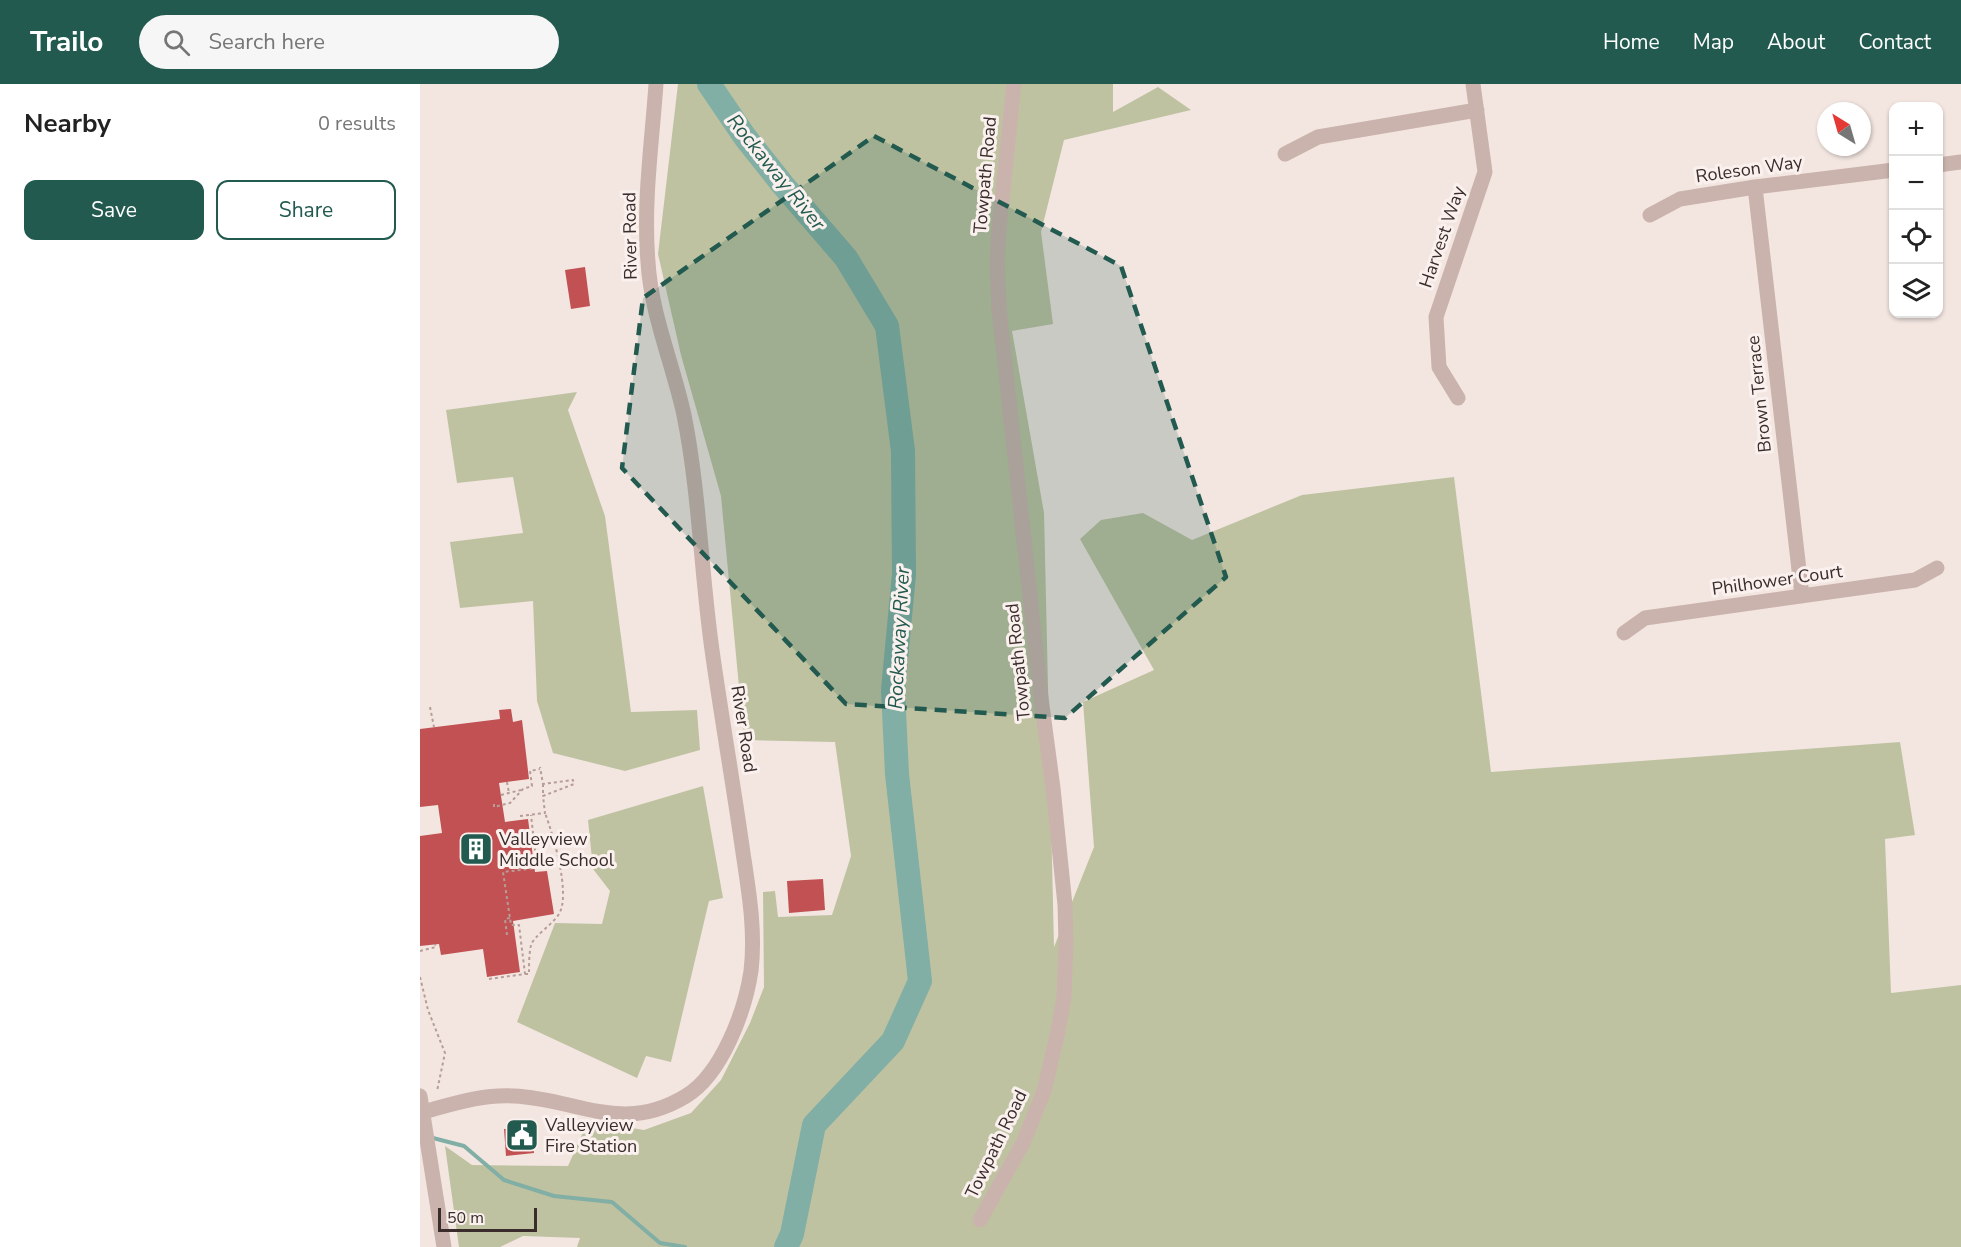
<!DOCTYPE html>
<html lang="en">
<head>
<meta charset="utf-8">
<style>
	body { margin:0; font-family:"Nunito Sans",sans-serif; background:#f6f6f6; color:#222 }
	.controls { position:absolute; right:18px; top:18px; display:grid; overflow:hidden; border-radius:12px; box-shadow:0 2px 4px #0004 }
	.controls button { width:54px; height:54px; display:grid; place-items:center; padding:0; border:0; border-bottom:2px solid #e0e0e0; background:#fff; color:#222; font:30px sans-serif }
	.compass { position:absolute; left:1397px; top:18px; width:54px; height:54px; border-radius:50%; background:#fff; box-shadow:0 2px 4px #0004; rotate:323deg }
	.scale { position:absolute; left:18px; bottom:15px; width:99px; box-sizing:border-box; padding-left:6px; border:3px solid #392c2b; border-top:0; font-size:16px; line-height:21px; white-space:nowrap; color:#392c2b; -webkit-text-stroke:4px #faf1ee; paint-order:stroke }
	.list { margin:0; padding:0; list-style:none }
	h2 { display:flex; justify-content:space-between; align-items:center; height:78px; margin:0; padding:0 24px; font-size:26px }
	h2 small { font-size:20px; font-weight:400; color:#767676 }
	.actions { display:flex; gap:12px; padding:18px 24px }
	.actions a { flex:1; padding:14px 0; border:2px solid #225a4f; border-radius:12px; text-align:center; font-size:21px; color:#225a4f }
	.actions .main { background:#225a4f; color:#fff }
	.icon { flex:none; width:33px; height:33px; fill:none; stroke:currentColor; stroke-width:2; stroke-linecap:round; stroke-linejoin:round }
	.map { position:relative; flex:none; width:1541px; height:1163px; overflow:hidden }
	header { display:flex; align-items:center; gap:36px; box-sizing:border-box; height:84px; padding:0 30px; background:#225a4f; color:#fff }
	header strong { font-size:28px }
	nav { display:flex; gap:33px; margin-inline-start:auto; font-size:21px }
	.search { width:420px; height:54px; background:#f6f6f6; display:flex; align-items:center; gap:15px; box-sizing:border-box; padding:0 21px; border-radius:33px; color:#767676; font-size:22px }
	main { display:flex }
	aside { flex:1; background:#fff }
	.map>svg:first-child { display:block }
</style>
</head>
<body>
<header>
<strong>Trailo</strong>
<div class="search"><svg class="icon" aria-label="search" viewBox="0 0 24 24"><circle cx="10" cy="10" r="6"/><path d="M15 15l6 6"/></svg>Search here</div>
<nav><a>Home</a><a>Map</a><a>About</a><a>Contact</a></nav>
</header>
<main>
<aside>
<h2>Nearby<small>0 results</small></h2>
<ul class="list">
</ul>
<div class="actions"><a class="main">Save</a><a>Share</a></div>
</aside>
<div class="map">
<svg width="1541" height="1163" viewBox="0 0 1541 1163">
	<rect width="100%" height="100%" fill="#f3e6e1"/>
	<path fill="#bfc2a1" d="M 258,0 L 693,0 L 693,28 L 738,3 L 771,26 L 644,56 L 621,148 L 633,240 L 592,247 L 624,429 L 634,863 L 674,763 L 663,618 L 734,586 L 660,455 L 681,436 L 723,429 L 772,456 L 882,411 L 1034,393 L 1071,688 L 1480,658 L 1495,751 L 1465,755 L 1471,909 L 1541,901 L 1541,1163 L 157,1163 L 160,1154 L 103,1152 L 80,1163 L 39,1163 L 25,1062 L 52,1081 L 148,1082 L 168,1037 L 224,1046 L 271,1029 L 301,996 L 330,939 L 344,903 L 343,808 L 355,807 L 358,833 L 412,831 L 431,772 L 415,658 L 324,656 L 301,412 L 261,271 L 238,170 Z
		M 157,308 L 148,326 L 185,432 L 211,628 L 277,626 L 280,666 L 205,687 L 133,669 L 117,617 L 113,517 L 40,524 L 30,458 L 103,449 L 93,393 L 37,399 L 26,326 Z
		M 283,702 L 303,814 L 289,817 L 251,978 L 226,972 L 217,994 L 97,938 L 135,839 L 182,840 L 190,807 L 173,785 L 168,736 Z"/>
	<g fill="none" stroke-linecap="round" stroke-linejoin="round">
		<path stroke="#81afa5" stroke-width="4" d="M 9,1053 L 44,1062 L 84,1096 L 134,1112 L 192,1118 L 240,1159 L 265,1163"/>
		<path stroke="#81afa5" stroke-width="24" d="M 289,0 L 325,53 L 363,101 L 426,174 L 467,242 L 483,367 L 484,490 L 473,606 L 477,690 L 500,897 L 473,957 L 394,1041 L 372,1150 L 366,1163"/>
	</g>
	<path fill="#c15152" d="M 165,183 L 170,222 L 151,225 L 145,186 Z
		M 91,625 L 93,638 L 102,636 L 109,695 L 79,699 L 85,738 L 108,735 L 115,788 L 127,787 L 134,830 L 93,837 L 100,888 L 67,893 L 63,865 L 21,871 L 19,860 L 0,862 L 0,752 L 22,749 L 18,721 L 0,723 L 0,645 L 80,635 L 79,626 Z
		M 403,795 L 405,826 L 369,829 L 367,797 Z
		M 111,1043 L 114,1069 L 86,1072 L 84,1045 Z"/>
	<g fill="none" stroke-linecap="round" stroke-linejoin="round">
		<path stroke="#b79d97" stroke-width="2" stroke-dasharray="3 3" stroke-linecap="butt" d="M 10,623 L 14,643
			M 87,698 L 89,709
			M 123,700 L 123,712
			M 81,711 L 101,706
			M 74,720 L 74,723 L 90,719 L 103,705 L 112,702 L 110,687 L 120,685
			M 100,732 L 125,729 L 123,712 L 154,700 L 153,696 L 123,700 L 120,683
			M 87,851 L 85,835 L 90,834
			M 0,867 L 16,863 L 15,860
			M 105,890 L 109,890 C 109,881 109,870 111,861 C 114,852 133,840 139,830 C 151,810 133,750 125,729
			M 0,893 L 8,926 L 25,969 L 17,1007
			M 69,895 L 105,890 L 99,841 L 91,841 L 83,788 L 117,784 L 111,731"/>
		<path stroke="#cbb3ad" stroke-width="15" d="M 865,70 L 898,53 L 1057,26
			M 1518,81 L 1541,78
			M 1335,103 L 1382,512
			M 1230,131 L 1260,115 L 1335,103 L 1474,86
			M 1038,314 L 1019,283 L 1016,233 L 1065,88 L 1053,0
			M 1204,549 L 1225,534 L 1495,496 L 1517,484
			M 560,1136 L 603,1059 L 624,1007 L 638,947 L 644,913 L 646,859 L 645,821 L 633,704 L 621,614 L 579,224 L 577,179 L 579,144 L 594,0"/>
		<path stroke="#cbb3ad" stroke-width="15" d="M 0,1012 L 24,1163
			M 3,1028 C 33,1020 62,1010 94,1012 C 158,1015 202,1051 266,1012 C 302,990 325,927 331,887 C 336,845 328,803 322,762 C 313,699 302,636 293,573 C 281,493 280,411 264,331 C 253,280 231,230 228,178 C 223,119 232,58 236,0"/>
	</g>
	<path fill="#225a4f" fill-opacity="0.2" stroke="#225a4f" stroke-width="4.5" stroke-dasharray="12 8" stroke-linejoin="round" d="M 454,52 L 701,182 L 806,493 L 645,634 L 426,620 L 202,384 L 223,214 Z"/>
	<defs>
		<symbol id="building-square" viewBox="-11 -11 22 22"><rect x="-9" y="-9" width="18" height="18" rx="4" fill="#225a4f" stroke="#faf1ee"/><path d="M-4-6H4V6H1V3H-1V6H-4ZM-2.5-4.3h1.7v1.8h-1.7ZM.8-4.3h1.7v1.8H.8ZM-2.5-1h1.7V.8h-1.7ZM.8-1h1.7V.8H.8Z" fill="#fff"/></symbol>
		<symbol id="civic-square" viewBox="-11 -11 22 22"><rect x="-9" y="-9" width="18" height="18" rx="4" fill="#225a4f" stroke="#faf1ee"/><path d="M-.6-6.5H3V-4.5H.6V-3L4-1V1h2V6H-6V1h2V-1L-.6-3ZM-1.2 2.5V6h2.4V2.5Z" fill="#fff"/></symbol>
	</defs>
	<g fill-rule="evenodd">
		<use href="#building-square" x="37" y="746" width="38" height="38"/>
		<use href="#civic-square" x="83" y="1032" width="38" height="38"/>
	</g>
	<g text-anchor="middle" dominant-baseline="central" stroke-width="6" stroke-linejoin="round" paint-order="stroke">
		<g font-size="18" fill="#392c2b" stroke="#faf1ee">
			<text transform="translate(1329 85) rotate(-8)">Roleson Way</text>
			<text transform="translate(565 91) rotate(-85)">Towpath Road</text>
			<text transform="translate(210 152) rotate(-91)">River Road</text>
			<text transform="translate(1022 153) rotate(-71)">Harvest Way</text>
			<text transform="translate(1339 310) rotate(-96)">Brown Terrace</text>
			<text transform="translate(1357 496) rotate(-8)">Philhower Court</text>
			<text transform="translate(598 578) rotate(-96)">Towpath Road</text>
			<text transform="translate(324 645) rotate(81)">River Road</text>
			<text transform="translate(576 1060) rotate(-64)">Towpath Road</text>
		</g>
		<g font-size="18" fill="#392c2b" stroke="#faf1ee" text-anchor="start">
			<text x="79" y="755">Valleyview<tspan x="79" dy="21">Middle School</tspan></text>
			<text x="125" y="1041">Valleyview<tspan x="125" dy="21">Fire Station</tspan></text>
		</g>
		<g font-size="20" font-style="italic" fill="#225a4f" stroke="#faf1ee">
			<text transform="translate(356 88) rotate(51)">Rockaway River</text>
			<text transform="translate(479 554) rotate(-87)">Rockaway River</text>
		</g>
	</g>
</svg>
<div class="controls">
<button>+</button>
<button>−</button>
<button><svg class="icon" aria-label="locate" viewBox="0 0 24 24"><circle cx="12" cy="12" r="6"/><path d="M12 2v4M12 18v4M2 12h4M18 12h4"/></svg></button>
<button><svg class="icon" aria-label="layers" viewBox="0 0 24 24"><path d="M12 4l9 5-9 5-9-5zM3 14l9 5 9-5"/></svg></button>
</div>
<svg class="compass" viewBox="-18 -18 36 36"><path d="M0-13l5 13h-10z" fill="#e53935"/><path d="M0 13l5-13h-10z" fill="#767676"/></svg>
<div class="scale">50 m</div>
</div>
</main>
</body>
</html>
